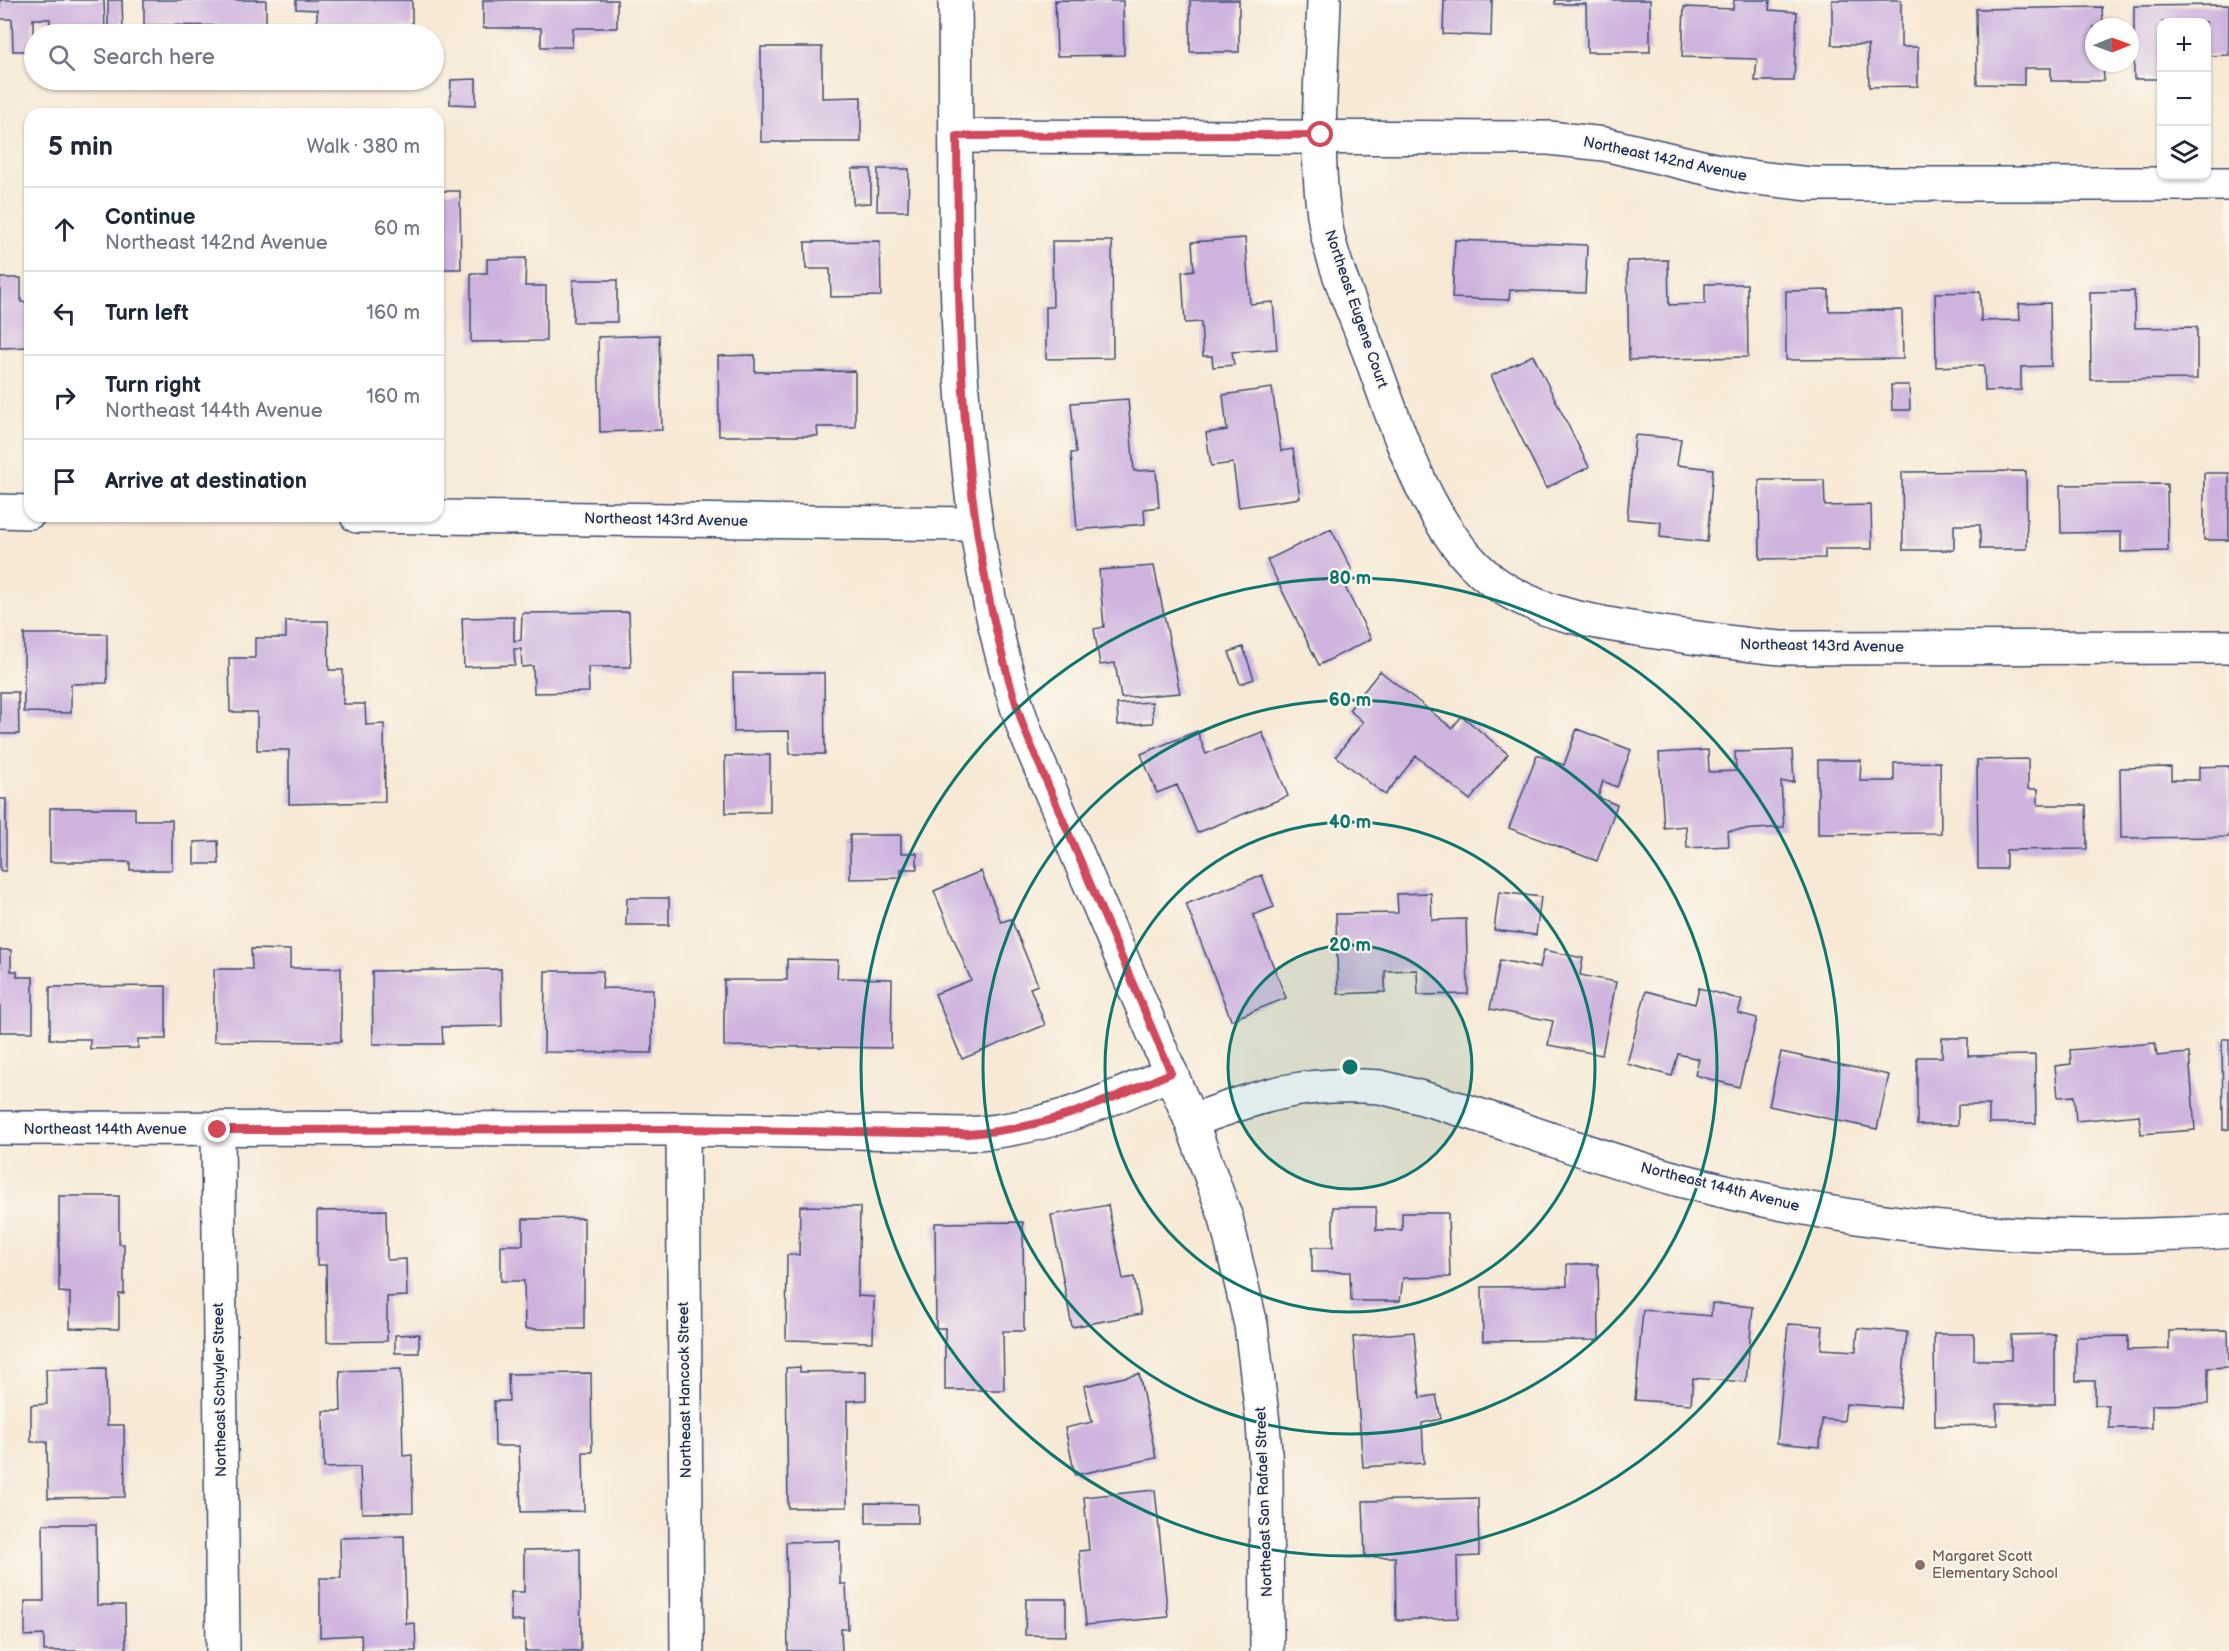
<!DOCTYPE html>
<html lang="en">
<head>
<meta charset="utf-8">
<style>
	body { margin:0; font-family:"Balsamiq Sans",sans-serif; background:#f6f6f7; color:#1f2937 }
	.controls { position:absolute; right:18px; top:18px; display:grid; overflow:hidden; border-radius:12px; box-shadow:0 2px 4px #0004 }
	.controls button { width:54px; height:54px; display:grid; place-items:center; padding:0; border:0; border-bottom:2px solid #e0e1e3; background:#fff; color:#1f2937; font:30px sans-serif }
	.compass { position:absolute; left:2085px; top:18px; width:54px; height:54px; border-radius:50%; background:#fff; box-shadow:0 2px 4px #0004; rotate:89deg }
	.stop { position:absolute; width:18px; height:18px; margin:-14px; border:4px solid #d1495b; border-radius:50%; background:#fff }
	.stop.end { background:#d1495b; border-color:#fff; box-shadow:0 2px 6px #0008 }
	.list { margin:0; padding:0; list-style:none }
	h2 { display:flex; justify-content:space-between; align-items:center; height:78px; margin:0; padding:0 24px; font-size:26px }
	h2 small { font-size:20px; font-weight:400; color:#747a83 }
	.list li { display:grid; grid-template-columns:39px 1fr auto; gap:18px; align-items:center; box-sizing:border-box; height:84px; padding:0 24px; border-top:2px solid #e0e1e3 }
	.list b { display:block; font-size:22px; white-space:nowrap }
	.list p { margin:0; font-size:20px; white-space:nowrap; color:#747a83 }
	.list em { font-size:20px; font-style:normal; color:#747a83 }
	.icon { flex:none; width:33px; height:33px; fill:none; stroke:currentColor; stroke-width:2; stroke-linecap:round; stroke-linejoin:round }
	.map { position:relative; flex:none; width:2229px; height:1651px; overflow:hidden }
	.search { position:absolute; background:#fff; box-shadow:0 2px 4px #0004; left:24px; top:24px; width:420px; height:66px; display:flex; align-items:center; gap:15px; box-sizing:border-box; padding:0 21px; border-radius:33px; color:#747a83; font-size:22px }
	.panel { position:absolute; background:#fff; box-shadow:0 2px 4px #0004; left:24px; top:108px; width:420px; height:414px; border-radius:18px }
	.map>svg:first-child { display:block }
</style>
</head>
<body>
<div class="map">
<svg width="2229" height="1651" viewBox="0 0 2229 1651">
	<rect width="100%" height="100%" fill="#fbf7ec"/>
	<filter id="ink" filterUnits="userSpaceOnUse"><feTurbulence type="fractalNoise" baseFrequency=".0167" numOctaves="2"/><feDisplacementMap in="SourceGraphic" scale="12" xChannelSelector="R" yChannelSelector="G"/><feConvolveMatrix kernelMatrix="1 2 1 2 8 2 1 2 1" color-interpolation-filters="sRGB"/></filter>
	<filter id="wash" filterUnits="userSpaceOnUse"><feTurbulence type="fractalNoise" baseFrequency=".008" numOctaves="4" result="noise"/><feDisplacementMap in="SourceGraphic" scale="24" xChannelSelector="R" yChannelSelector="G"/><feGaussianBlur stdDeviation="1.35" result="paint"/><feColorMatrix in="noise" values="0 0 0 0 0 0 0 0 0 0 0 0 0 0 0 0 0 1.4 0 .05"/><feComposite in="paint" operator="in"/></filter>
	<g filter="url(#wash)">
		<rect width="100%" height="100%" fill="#f7e9d5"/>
		<g id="blocks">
			<path fill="#cdb3de" d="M 0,0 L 104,0 L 105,34 L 49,34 L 50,19 L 33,19 L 33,51 L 13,51 L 12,19 L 0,19 Z
				M 108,0 L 122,0 L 123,34 L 108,34 Z
				M 144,0 L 266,0 L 266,26 L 144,25 Z
				M 296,0 L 412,0 L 412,27 L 317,26 L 317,10 L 296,9 Z
				M 483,0 L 617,0 L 617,28 L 573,28 L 572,47 L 541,47 L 541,28 L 483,28 Z
				M 1055,0 L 1123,1 L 1124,55 L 1057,56 Z
				M 1190,0 L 1239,0 L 1239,52 L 1190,52 Z
				M 1444,0 L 1492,0 L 1491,36 L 1443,34 Z
				M 1555,0 L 1650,0 L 1650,52 L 1587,52 L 1586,4 L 1555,4 Z
				M 1734,0 L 1770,0 L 1769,10 L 1797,12 L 1794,81 L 1755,81 L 1757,59 L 1682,57 L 1684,7 L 1733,9 Z
				M 1832,0 L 1901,0 L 1901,47 L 1918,47 L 1918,86 L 1869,87 L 1868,45 L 1832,45 Z
				M 2229,5 L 2229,55 L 2206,56 L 2206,22 L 2162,22 L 2162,79 L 2134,79 L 2134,6 Z
				M 2102,7 L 2103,27 L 2094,27 L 2094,63 L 2103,63 L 2104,81 L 2051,81 L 2051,68 L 2024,68 L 2024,85 L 1977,84 L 1976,9 Z
				M 761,47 L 822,47 L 822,98 L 861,97 L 861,142 L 761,142 Z
				M 476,79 L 476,105 L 450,104 L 451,80 Z
				M 852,169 L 871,169 L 871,203 L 853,204 Z
				M 878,169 L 909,169 L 908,211 L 877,211 Z
				M 438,191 L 460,191 L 461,269 L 438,269 Z
				M 1245,238 L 1250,304 L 1273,302 L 1277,349 L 1232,352 L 1234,365 L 1213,367 L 1212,356 L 1203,356 L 1201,322 L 1185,323 L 1182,272 L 1194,270 L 1192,242 Z
				M 1455,240 L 1587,245 L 1585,293 L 1510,290 L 1509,300 L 1452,298 Z
				M 880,241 L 881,296 L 831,297 L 830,269 L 806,269 L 805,242 Z
				M 1052,241 L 1112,241 L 1113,358 L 1046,359 L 1046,307 L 1053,307 Z
				M 526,258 L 525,286 L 546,286 L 546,341 L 471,342 L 471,273 L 487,273 L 487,259 Z
				M 1668,260 L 1669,305 L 1705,304 L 1705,284 L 1747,284 L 1748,357 L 1629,360 L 1627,261 Z
				M 0,278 L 21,278 L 21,302 L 30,302 L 30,347 L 0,348 Z
				M 573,280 L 617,280 L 617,322 L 573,322 Z
				M 1829,290 L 1829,311 L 1902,310 L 1903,359 L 1786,360 L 1786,291 Z
				M 2134,291 L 2135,328 L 2197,327 L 2197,379 L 2091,380 L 2090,292 Z
				M 1980,292 L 1981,321 L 2020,320 L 2019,304 L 2050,303 L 2051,366 L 2021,367 L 2021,390 L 1985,391 L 1984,365 L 1936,367 L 1935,293 Z
				M 659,335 L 662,430 L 600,432 L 598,337 Z
				M 755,355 L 755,372 L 855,371 L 855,427 L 817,427 L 818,436 L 719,436 L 718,356 Z
				M 1533,355 L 1589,467 L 1546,488 L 1491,376 Z
				M 1891,385 L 1909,385 L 1910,410 L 1892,410 Z
				M 1272,388 L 1281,451 L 1293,449 L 1300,498 L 1239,507 L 1233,463 L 1211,466 L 1206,433 L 1227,430 L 1223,395 Z
				M 1128,399 L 1134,471 L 1156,470 L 1159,507 L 1144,509 L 1145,524 L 1077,530 L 1071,453 L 1076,453 L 1071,403 Z
				M 1635,435 L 1681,439 L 1677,465 L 1713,469 L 1707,542 L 1660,537 L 1661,522 L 1627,519 Z
				M 2026,471 L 2027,549 L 1980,549 L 1980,525 L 1954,525 L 1954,550 L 1903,550 L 1902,472 Z
				M 2204,473 L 2229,473 L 2229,540 L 2204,540 Z
				M 1759,480 L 1824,480 L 1825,506 L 1871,505 L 1872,549 L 1825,549 L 1825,558 L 1760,559 Z
				M 2167,484 L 2168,551 L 2121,552 L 2121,532 L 2061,533 L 2060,485 Z
				M 1331,529 L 1352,570 L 1339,575 L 1371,639 L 1319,665 L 1267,560 Z
				M 1154,566 L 1180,693 L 1121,698 L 1115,663 L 1100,665 L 1094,629 L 1104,627 L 1099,570 Z
				M 629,612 L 631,667 L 588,667 L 589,692 L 534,693 L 533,666 L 522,667 L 521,649 L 514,649 L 515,665 L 464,667 L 462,618 L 514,617 L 514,641 L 521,640 L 522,613 Z
				M 286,621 L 328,621 L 329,670 L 343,670 L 343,704 L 365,704 L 366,725 L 384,724 L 385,802 L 289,804 L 289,750 L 257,750 L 257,712 L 230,712 L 229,658 L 255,658 L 255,638 L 286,638 Z
				M 24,634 L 107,634 L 107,683 L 71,684 L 71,713 L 24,712 Z
				M 1243,647 L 1254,679 L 1240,684 L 1229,652 Z
				M 1380,671 L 1452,728 L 1462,716 L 1508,754 L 1470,800 L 1416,756 L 1385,795 L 1336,756 L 1363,722 L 1349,710 Z
				M 733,673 L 824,673 L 825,754 L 790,754 L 789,731 L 734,732 Z
				M 0,692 L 18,692 L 19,734 L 0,734 Z
				M 1152,702 L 1153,723 L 1118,725 L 1117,704 Z
				M 1577,729 L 1631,750 L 1617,787 L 1603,781 L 1598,797 L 1617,805 L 1597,861 L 1509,828 L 1537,755 L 1564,765 Z
				M 1197,731 L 1206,754 L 1262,732 L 1288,796 L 1197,833 L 1177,785 L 1157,793 L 1141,754 Z
				M 1708,750 L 1709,772 L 1736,771 L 1735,752 L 1792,750 L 1794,782 L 1781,782 L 1784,827 L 1728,831 L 1729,846 L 1687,848 L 1686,826 L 1664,828 L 1659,753 Z
				M 770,755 L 770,812 L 726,813 L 725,756 Z
				M 2028,759 L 2028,789 L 2038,789 L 2038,805 L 2086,805 L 2087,849 L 2006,850 L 2006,869 L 1978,869 L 1977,760 Z
				M 1818,760 L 1861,760 L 1860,781 L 1894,781 L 1894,763 L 1940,762 L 1941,833 L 1818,834 Z
				M 2229,766 L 2229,837 L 2121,838 L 2120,768 L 2171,767 L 2171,780 L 2199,780 L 2199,767 Z
				M 0,799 L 6,799 L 6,871 L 0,871 Z
				M 50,808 L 135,808 L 135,820 L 172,820 L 172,870 L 130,870 L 130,862 L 50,862 Z
				M 850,835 L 901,835 L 901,853 L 917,853 L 917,869 L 901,869 L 901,878 L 850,879 Z
				M 218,841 L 219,864 L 194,864 L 194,842 Z
				M 981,871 L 1001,922 L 1011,919 L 1038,985 L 1030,988 L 1045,1025 L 962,1059 L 935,994 L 971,980 L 934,891 Z
				M 1262,875 L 1274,907 L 1253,915 L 1286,998 L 1231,1020 L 1186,904 Z
				M 1499,892 L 1541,897 L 1536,935 L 1494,930 Z
				M 1431,893 L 1432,920 L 1466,919 L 1468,994 L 1418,995 L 1417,970 L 1385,971 L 1385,992 L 1338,994 L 1336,914 L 1398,913 L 1397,894 Z
				M 627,898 L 669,898 L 669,925 L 626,925 Z
				M 251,949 L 290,950 L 290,968 L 341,968 L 341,1042 L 214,1041 L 214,969 L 252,969 Z
				M 0,950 L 11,950 L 11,971 L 17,971 L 17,977 L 33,977 L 33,1032 L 0,1032 Z
				M 1544,950 L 1583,958 L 1580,975 L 1616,982 L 1602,1055 L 1548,1045 L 1553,1021 L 1490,1009 L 1500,960 L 1540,968 Z
				M 787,959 L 838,960 L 837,978 L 892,979 L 891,1048 L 724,1046 L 724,980 L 787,980 Z
				M 501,969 L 502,1026 L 442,1027 L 443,1044 L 373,1044 L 372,971 Z
				M 545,971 L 603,971 L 602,988 L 653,989 L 652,1053 L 544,1052 Z
				M 166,986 L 166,1039 L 138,1039 L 138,1048 L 90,1049 L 90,1039 L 50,1039 L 50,987 Z
				M 1699,988 L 1742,1000 L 1738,1013 L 1757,1018 L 1739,1087 L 1695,1075 L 1699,1059 L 1678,1054 L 1672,1076 L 1627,1064 L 1646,991 L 1695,1004 Z
				M 1942,1038 L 1968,1038 L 1968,1056 L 2035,1055 L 2036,1123 L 1989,1123 L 1989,1105 L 1958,1105 L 1958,1125 L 1917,1125 L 1917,1057 L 1942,1057 Z
				M 2222,1039 L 2229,1039 L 2229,1129 L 2223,1130 Z
				M 2155,1043 L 2157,1056 L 2189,1053 L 2195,1130 L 2141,1134 L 2139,1115 L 2076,1121 L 2074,1096 L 2058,1097 L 2055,1066 L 2071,1064 L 2070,1050 Z
				M 1781,1052 L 1889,1075 L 1877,1129 L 1769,1106 Z
				M 59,1196 L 119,1196 L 119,1244 L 124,1244 L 124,1294 L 119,1294 L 119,1329 L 70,1328 L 70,1293 L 59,1292 Z
				M 1108,1205 L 1123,1279 L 1134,1277 L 1141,1314 L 1072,1327 L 1051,1215 Z
				M 800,1206 L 860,1207 L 858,1296 L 874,1297 L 873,1342 L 786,1340 L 787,1255 L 799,1255 Z
				M 1333,1207 L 1376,1207 L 1376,1230 L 1402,1230 L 1402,1213 L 1448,1213 L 1450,1277 L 1403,1278 L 1400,1301 L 1351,1301 L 1350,1272 L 1312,1272 L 1312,1247 L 1333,1247 Z
				M 386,1210 L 387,1260 L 406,1259 L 407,1296 L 387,1297 L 387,1341 L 327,1342 L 326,1265 L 317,1265 L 317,1211 Z
				M 584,1218 L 584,1329 L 525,1329 L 524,1281 L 501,1281 L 501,1245 L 523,1245 L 523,1219 Z
				M 1023,1222 L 1024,1331 L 1003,1331 L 1004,1390 L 945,1390 L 945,1328 L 936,1328 L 935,1223 Z
				M 1567,1264 L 1598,1264 L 1599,1340 L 1483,1341 L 1482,1287 L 1567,1286 Z
				M 1712,1303 L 1753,1307 L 1746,1382 L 1693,1378 L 1691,1404 L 1635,1400 L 1643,1310 L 1711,1316 Z
				M 1788,1324 L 1823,1326 L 1821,1349 L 1856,1351 L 1858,1328 L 1907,1332 L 1900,1408 L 1846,1404 L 1844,1421 L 1822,1419 L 1820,1447 L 1777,1443 Z
				M 2228,1330 L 2229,1367 L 2208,1368 L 2208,1404 L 2152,1405 L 2152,1428 L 2109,1428 L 2108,1405 L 2095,1405 L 2095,1381 L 2076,1381 L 2076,1337 L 2128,1336 L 2128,1350 L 2169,1349 L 2169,1331 Z
				M 1414,1332 L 1420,1398 L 1436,1395 L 1441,1419 L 1422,1423 L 1424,1463 L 1363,1467 L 1353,1337 Z
				M 419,1334 L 419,1353 L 395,1353 L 395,1335 Z
				M 1934,1334 L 1974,1334 L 1974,1360 L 2011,1360 L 2011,1335 L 2055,1334 L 2055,1404 L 1997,1404 L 1997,1425 L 1935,1426 Z
				M 800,1367 L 800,1372 L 866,1371 L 866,1400 L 847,1401 L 847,1507 L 788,1508 L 786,1368 Z
				M 106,1368 L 107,1425 L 124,1425 L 125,1497 L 48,1498 L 47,1442 L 31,1442 L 31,1405 L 47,1404 L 46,1369 Z
				M 401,1369 L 403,1456 L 412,1455 L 413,1512 L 362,1513 L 360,1467 L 324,1468 L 323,1411 L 341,1411 L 340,1371 Z
				M 591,1373 L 592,1452 L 583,1452 L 584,1511 L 521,1512 L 519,1446 L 495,1446 L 494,1401 L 509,1401 L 508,1374 Z
				M 1139,1374 L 1156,1458 L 1075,1475 L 1065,1428 L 1092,1422 L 1084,1386 Z
				M 1155,1490 L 1168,1617 L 1086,1625 L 1079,1551 L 1089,1550 L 1084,1497 Z
				M 1478,1498 L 1479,1556 L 1457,1557 L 1458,1618 L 1396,1620 L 1395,1557 L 1365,1557 L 1363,1501 Z
				M 866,1503 L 918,1504 L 918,1523 L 866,1523 Z
				M 43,1524 L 96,1524 L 97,1605 L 125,1605 L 126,1651 L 44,1651 L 44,1635 L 25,1636 L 25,1601 L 44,1601 Z
				M 404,1536 L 406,1624 L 415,1623 L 416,1651 L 362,1651 L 361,1635 L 320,1637 L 320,1578 L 341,1578 L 340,1538 Z
				M 840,1541 L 840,1584 L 846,1584 L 848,1629 L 841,1629 L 842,1651 L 788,1651 L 786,1542 Z
				M 580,1549 L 581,1651 L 525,1651 L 524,1621 L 511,1621 L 511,1592 L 524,1592 L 524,1550 Z
				M 1026,1599 L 1066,1599 L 1066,1636 L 1025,1635 Z"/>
		</g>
	</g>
	<g filter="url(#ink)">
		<use href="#blocks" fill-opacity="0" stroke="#3c4b70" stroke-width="1.5"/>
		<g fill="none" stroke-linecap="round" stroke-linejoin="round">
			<defs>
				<path id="street" d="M 1324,0 C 1322,72 1312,172 1329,241 C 1338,278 1355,314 1368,349 C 1397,425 1430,543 1503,588 C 1546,615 1594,622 1643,630 C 1689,637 1735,644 1781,648 L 2229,647
					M 956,136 L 1549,138 L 1604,144 L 1740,176 L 1810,184 L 2229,184
					M 0,511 L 30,512
					M 357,516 L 974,524
					M 1191,1121 C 1263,1095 1302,1081 1380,1087 C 1482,1111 1579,1153 1680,1180 C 1833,1220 1993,1241 2152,1235 C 2177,1234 2204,1234 2229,1231
					M 0,1128 L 683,1129 L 967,1134 C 1047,1129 1099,1104 1171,1073
					M 683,1129 L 687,1651
					M 218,1130 L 223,1651"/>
				<path id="secondary" d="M 955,0 C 958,245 944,496 1025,731 L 1191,1121 L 1226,1218 L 1251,1325 L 1263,1423 L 1266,1469 L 1267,1651"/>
			</defs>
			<use href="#street" stroke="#3c4b70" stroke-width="36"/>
			<use href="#secondary" stroke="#3c4b70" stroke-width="36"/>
			<use href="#street" stroke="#fff" stroke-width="33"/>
			<use href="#secondary" stroke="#fff" stroke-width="33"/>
		</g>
	</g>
	<g fill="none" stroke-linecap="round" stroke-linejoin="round" filter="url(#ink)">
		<path stroke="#d1495b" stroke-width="8" d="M 218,1130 L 683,1129 L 967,1134 C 1047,1129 1099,1104 1171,1073 L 1025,731 C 957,533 959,343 957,136 L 1321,135"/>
	</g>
	<circle cx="1350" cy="1067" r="122" fill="#0f766e" fill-opacity=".12"/>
	<g fill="none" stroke="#0f766e" stroke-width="3">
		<circle cx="1350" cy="1067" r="122"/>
		<circle cx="1350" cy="1067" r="245"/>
		<circle cx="1350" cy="1067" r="367"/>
		<circle cx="1350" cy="1067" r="489"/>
	</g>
	<circle fill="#8d6e63" stroke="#fbf7ec" stroke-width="2" cx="1920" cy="1565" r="6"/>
	<g text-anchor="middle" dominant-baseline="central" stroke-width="4.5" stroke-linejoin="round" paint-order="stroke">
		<g font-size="15" fill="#1b2f5e" stroke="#fbf7ec">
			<text transform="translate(1665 159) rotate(12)">Northeast 142nd Avenue</text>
			<text transform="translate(1356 309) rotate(71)">Northeast Eugene Court</text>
			<text transform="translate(666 520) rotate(1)">Northeast 143rd Avenue</text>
			<text transform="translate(1822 646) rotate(1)">Northeast 143rd Avenue</text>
			<text x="105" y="1129">Northeast 144th Avenue</text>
			<text transform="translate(1720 1187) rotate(14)">Northeast 144th Avenue</text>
			<text transform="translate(220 1390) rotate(-91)">Northeast Schuyler Street</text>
			<text transform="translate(685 1390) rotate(-91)">Northeast Hancock Street</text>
			<text transform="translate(1264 1502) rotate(-92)">Northeast San Rafael Street</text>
		</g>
		<g font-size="15" fill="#785e54" stroke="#fbf7ec" text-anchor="start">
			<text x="1932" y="1556">Margaret Scott<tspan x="1932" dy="17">Elementary School</tspan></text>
		</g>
	</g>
	<circle cx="1350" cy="1067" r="9" fill="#0f766e" stroke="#fbf7ec" stroke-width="3"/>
	<g font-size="18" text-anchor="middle" font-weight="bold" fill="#0f766e" stroke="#fbf7ec" stroke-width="4.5" stroke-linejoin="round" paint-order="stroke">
		<text x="1350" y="584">80 m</text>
		<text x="1350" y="706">60 m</text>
		<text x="1350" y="828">40 m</text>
		<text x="1350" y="951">20 m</text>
	</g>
</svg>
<div class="controls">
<button>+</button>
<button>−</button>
<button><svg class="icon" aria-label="layers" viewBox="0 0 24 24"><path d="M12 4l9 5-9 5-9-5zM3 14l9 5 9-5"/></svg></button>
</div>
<svg class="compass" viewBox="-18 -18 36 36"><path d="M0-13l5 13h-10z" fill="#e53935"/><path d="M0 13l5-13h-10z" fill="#747a83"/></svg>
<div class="stop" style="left:1321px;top:135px"></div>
<div class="stop end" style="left:218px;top:1130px"></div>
<div class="search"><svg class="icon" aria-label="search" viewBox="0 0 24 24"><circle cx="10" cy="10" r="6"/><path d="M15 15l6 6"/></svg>Search here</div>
<section class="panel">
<h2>5 min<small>Walk · 380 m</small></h2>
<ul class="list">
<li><svg class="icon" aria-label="ahead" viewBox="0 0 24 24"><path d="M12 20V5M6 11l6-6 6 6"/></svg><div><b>Continue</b><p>Northeast 142nd Avenue</p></div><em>60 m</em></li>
<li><svg class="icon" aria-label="left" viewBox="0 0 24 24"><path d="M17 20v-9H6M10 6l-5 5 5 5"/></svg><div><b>Turn left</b></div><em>160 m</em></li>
<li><svg class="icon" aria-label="right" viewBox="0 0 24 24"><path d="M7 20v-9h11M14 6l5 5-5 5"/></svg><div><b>Turn right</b><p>Northeast 144th Avenue</p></div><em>160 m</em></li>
<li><svg class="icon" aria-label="arrive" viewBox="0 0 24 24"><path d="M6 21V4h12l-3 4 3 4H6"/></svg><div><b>Arrive at destination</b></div></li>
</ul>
</section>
</div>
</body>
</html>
